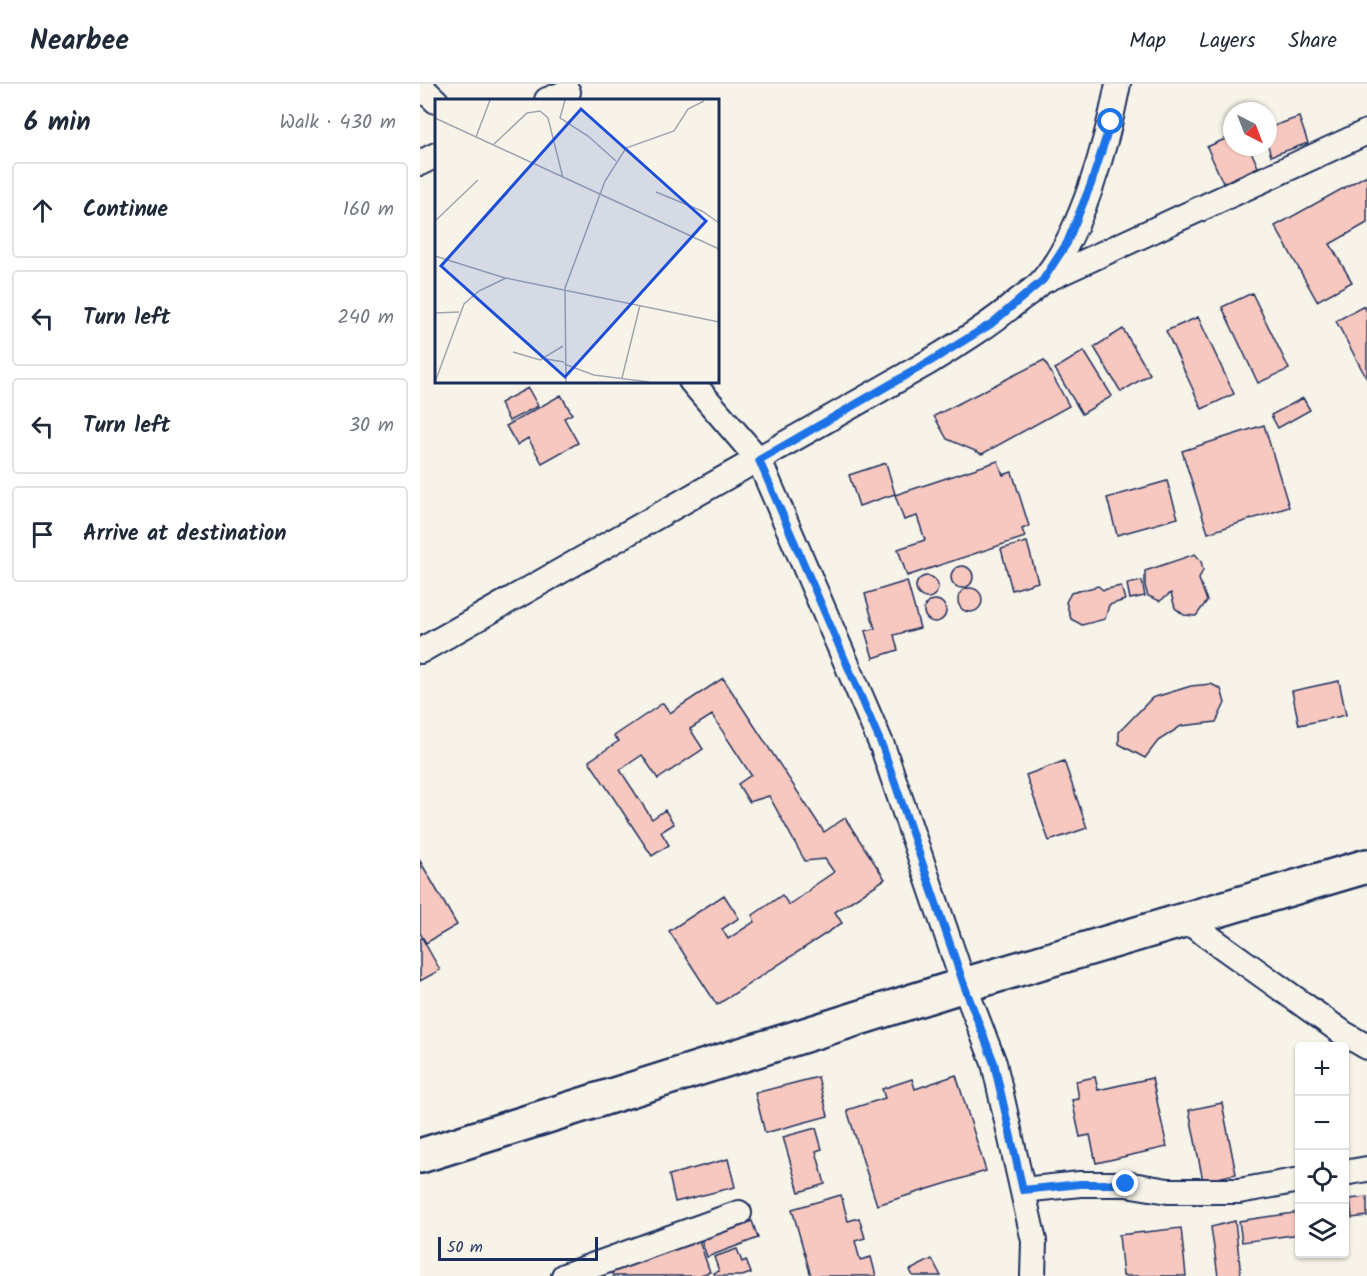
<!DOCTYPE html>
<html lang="en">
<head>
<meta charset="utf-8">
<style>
	body { margin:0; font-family:Kalam,sans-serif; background:#f6f6f7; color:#1f2937 }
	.controls { position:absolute; right:18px; bottom:18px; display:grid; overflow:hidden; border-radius:6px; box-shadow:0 2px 4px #0004 }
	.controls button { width:54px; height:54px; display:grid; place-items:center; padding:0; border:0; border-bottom:2px solid #e0e1e3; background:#fff; color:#1f2937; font:30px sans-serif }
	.compass { position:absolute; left:803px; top:18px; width:54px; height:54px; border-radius:50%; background:#fff; box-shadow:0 2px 4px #0004; rotate:138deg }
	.scale { position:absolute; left:18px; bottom:15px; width:160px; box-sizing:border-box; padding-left:6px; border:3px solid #1b2f5e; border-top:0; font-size:16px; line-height:21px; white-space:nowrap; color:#1b2f5e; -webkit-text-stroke:4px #f7f3e8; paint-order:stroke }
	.stop { position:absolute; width:18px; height:18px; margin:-14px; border:4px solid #1a73e8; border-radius:50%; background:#fff }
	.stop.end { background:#1a73e8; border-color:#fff; box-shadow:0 2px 6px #0008 }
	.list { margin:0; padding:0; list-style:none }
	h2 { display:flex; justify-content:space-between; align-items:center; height:78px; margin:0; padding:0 24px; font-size:26px }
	h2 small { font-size:20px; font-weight:400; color:#747a83 }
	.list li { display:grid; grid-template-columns:39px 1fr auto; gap:18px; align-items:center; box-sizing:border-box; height:96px; margin:0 12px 12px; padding:0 12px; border:2px solid #e0e1e3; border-radius:6px }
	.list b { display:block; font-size:22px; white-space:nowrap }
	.list em { font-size:20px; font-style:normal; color:#747a83 }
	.icon { flex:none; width:33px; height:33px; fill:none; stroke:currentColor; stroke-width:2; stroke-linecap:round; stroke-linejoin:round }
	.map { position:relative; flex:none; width:947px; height:1192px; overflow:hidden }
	header { display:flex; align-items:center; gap:36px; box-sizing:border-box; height:84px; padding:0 30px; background:#fff; border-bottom:2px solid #e0e1e3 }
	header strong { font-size:28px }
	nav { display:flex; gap:33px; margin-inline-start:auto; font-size:21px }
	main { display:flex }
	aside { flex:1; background:#fff }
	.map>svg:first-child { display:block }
</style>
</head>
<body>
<header>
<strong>Nearbee</strong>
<nav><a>Map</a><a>Layers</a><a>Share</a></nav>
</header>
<main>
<aside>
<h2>6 min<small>Walk · 430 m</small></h2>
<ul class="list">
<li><svg class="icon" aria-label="ahead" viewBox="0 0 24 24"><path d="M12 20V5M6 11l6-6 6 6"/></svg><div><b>Continue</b></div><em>160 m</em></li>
<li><svg class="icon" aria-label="left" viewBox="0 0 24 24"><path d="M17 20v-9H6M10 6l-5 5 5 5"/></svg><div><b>Turn left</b></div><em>240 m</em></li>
<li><svg class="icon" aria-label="left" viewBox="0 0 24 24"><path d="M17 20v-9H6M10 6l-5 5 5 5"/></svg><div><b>Turn left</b></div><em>30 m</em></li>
<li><svg class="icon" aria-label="arrive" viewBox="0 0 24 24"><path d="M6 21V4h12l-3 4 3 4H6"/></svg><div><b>Arrive at destination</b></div></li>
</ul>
</aside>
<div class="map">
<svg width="947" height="1192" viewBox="0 0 947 1192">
	<rect width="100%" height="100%" fill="#f7f3e8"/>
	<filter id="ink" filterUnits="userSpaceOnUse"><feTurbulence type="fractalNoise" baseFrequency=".0167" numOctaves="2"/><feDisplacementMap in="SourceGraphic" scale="12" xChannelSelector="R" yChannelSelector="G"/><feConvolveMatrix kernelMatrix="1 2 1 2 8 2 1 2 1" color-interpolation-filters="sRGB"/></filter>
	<g filter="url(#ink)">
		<path fill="#f7c8bf" stroke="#1b2f5e" stroke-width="1.5" d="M 879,33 L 888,59 L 851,72 L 848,62 L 848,44 Z
			M 812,52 L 812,63 L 829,63 L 838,83 L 803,99 L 787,63 Z
			M 947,91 L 947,139 L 910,160 L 932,198 L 897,217 L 855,142 Z
			M 832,209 L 869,285 L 838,299 L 802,223 Z
			M 944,222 L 947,228 L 947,295 L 916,237 Z
			M 778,233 L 814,310 L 782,325 L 746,247 Z
			M 703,245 L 730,290 L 701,308 L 674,263 Z
			M 664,267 L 692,312 L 662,330 L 635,285 Z
			M 624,276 L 649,322 L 562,370 L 527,355 L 514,332 Z
			M 108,304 L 118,322 L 89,337 L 80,319 Z
			M 141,311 L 152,330 L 144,334 L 158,359 L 122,379 L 108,354 L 97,361 L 86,342 Z
			M 883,314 L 890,326 L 858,344 L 851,331 Z
			M 844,341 L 869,423 L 788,449 L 762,367 Z
			M 578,377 L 583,391 L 592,388 L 609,442 L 602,445 L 605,453 L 487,492 L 478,465 L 505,456 L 497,432 L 484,436 L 475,411 Z
			M 466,379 L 475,410 L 439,422 L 429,391 Z
			M 747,397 L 758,434 L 697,451 L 687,414 Z
			M 607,458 L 618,498 L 592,506 L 581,465 Z
			M 775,470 L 781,477 L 783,486 L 779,495 L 787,517 L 776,532 L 764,531 L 755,524 L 751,509 L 740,517 L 728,512 L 725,502 L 725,487 Z
			M531 493a11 11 0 1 1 22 0a11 11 0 1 1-22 0Z
			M496 503a11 11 0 1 1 22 0a11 11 0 1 1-22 0Z
			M 487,497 L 500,544 L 474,551 L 478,566 L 453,574 L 445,547 L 455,545 L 445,510 Z
			M 722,497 L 725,512 L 710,515 L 707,500 Z
			M 678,502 L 683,506 L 701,502 L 705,516 L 689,521 L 685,535 L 662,541 L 651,535 L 646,518 L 651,509 Z
			M538 516a12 12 0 1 1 24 0a12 12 0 1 1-24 0Z
			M504 527a11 11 0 1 1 22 0a11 11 0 1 1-22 0Z
			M 303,594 L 404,748 L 425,734 L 465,795 L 415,828 L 422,839 L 297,921 L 249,847 L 304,811 L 319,834 L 302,845 L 308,855 L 334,838 L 333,831 L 362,811 L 369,821 L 386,809 L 392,803 L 414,788 L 405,775 L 385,777 L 349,712 L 329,718 L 318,700 L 331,691 L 292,631 L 270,645 L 283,665 L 238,695 L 222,671 L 200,686 L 232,735 L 245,726 L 254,740 L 241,748 L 249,761 L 232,772 L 169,677 L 199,657 L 194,652 L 243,619 L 250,629 Z
			M 919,597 L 926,631 L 879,641 L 872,607 Z
			M 791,600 L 801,605 L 805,619 L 796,638 L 761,642 L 738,657 L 725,674 L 699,660 L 699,648 L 732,614 L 771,602 Z
			M 644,677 L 667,744 L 629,757 L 606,691 Z
			M 0,777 L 37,841 L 6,859 L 0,849 Z
			M 2,854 L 20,886 L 0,897 L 0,855 Z
			M 536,991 L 566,1087 L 457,1121 L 427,1026 L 465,1014 L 462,1005 L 492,995 L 495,1005 Z
			M 398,993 L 408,1032 L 345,1049 L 335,1009 Z
			M 675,993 L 678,1006 L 732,994 L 747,1063 L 676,1079 L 670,1051 L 660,1053 L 652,1016 L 659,1015 L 656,997 Z
			M 802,1019 L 816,1090 L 783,1097 L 769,1026 Z
			M 396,1044 L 402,1065 L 396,1067 L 405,1100 L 379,1108 L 363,1053 Z
			M 308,1075 L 315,1103 L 255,1118 L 249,1091 Z
			M 421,1111 L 428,1137 L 439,1134 L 445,1154 L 435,1157 L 440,1176 L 451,1173 L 456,1192 L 391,1192 L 372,1125 Z
			M 947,1113 L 947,1132 L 932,1134 L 930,1115 Z
			M 880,1128 L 880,1150 L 822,1158 L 819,1137 Z
			M 332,1137 L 338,1154 L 287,1173 L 278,1147 L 302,1147 Z
			M 815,1137 L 821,1192 L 798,1192 L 791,1143 Z
			M 761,1144 L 766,1192 L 703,1192 L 699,1151 Z
			M 278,1154 L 290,1188 L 277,1192 L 193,1192 L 190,1184 Z
			M 317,1165 L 322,1178 L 326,1176 L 331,1189 L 322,1192 L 295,1192 L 294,1189 L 299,1187 L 294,1173 Z
			M 512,1175 L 521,1192 L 493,1192 L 490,1186 Z"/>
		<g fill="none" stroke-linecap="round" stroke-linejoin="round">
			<defs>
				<path id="street" d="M 0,2 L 16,17
					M 127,16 L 148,8
					M 0,79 L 16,71
					M 623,197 L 947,48
					M 271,297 L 339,376 L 463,664 L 544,901 L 574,979 L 614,1157 L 613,1192
					M 0,567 L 509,278 C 540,259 571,240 599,216 C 607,210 618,203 624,195 C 662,149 687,58 698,0
					M 764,835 L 923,949 L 947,963
					M 924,1089 L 947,1085
					M 603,1106 L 660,1100 L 706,1100 L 748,1107 L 819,1107 L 880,1096
					M 144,1192 L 319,1129"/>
				<path id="secondary" d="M 0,1072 L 544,901 L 947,782"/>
			</defs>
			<use href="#street" stroke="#1b2f5e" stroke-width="28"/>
			<use href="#secondary" stroke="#1b2f5e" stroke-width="38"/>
			<use href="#street" stroke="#f7f3e8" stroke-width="24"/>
			<use href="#secondary" stroke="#f7f3e8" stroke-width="33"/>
		</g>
	</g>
	<g fill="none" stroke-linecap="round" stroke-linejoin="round" filter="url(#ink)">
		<path stroke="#1a73e8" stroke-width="8" d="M 691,38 L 671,100 L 647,159 L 623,196 L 571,240 L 509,278 L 339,376 L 463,664 L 544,901 L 574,979 L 603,1106 L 660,1100 L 706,1100"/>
	</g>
	<g transform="translate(15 15)">
		<rect width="284" height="284" fill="#f7f3e8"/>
		<path fill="none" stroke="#9fa5b1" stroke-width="1.5" d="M 130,1 L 125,19 L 153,37 L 181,62M 0,19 L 284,150M 41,38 L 55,1M 59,45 L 92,14 L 105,12 L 113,19 L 128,79M 221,93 L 267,112 L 284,124M 0,122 L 43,81M 0,157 L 70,179M 0,214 L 24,213M 78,253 L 105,261 L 128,247M 111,260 L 129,263M 129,265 L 159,276 L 214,283M 187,279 L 205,206M 0,283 L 29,205 L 44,192 L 71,179 L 284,223M 131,283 L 130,189 L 170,82 L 191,49 L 239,32 L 253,10 L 269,2"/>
		<path fill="#1d4ed8" fill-opacity="0.15" stroke="#1d4ed8" stroke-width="3" d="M 146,10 L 271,122 L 130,278 L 6,167 Z"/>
		<rect width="284" height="284" fill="none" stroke="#1b2f5e" stroke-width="3"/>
	</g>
</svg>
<div class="controls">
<button>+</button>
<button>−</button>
<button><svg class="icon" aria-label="locate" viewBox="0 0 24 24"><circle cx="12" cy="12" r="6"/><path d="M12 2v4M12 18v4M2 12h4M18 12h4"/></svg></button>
<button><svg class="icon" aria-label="layers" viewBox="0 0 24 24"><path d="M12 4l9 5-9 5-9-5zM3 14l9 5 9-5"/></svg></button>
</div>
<svg class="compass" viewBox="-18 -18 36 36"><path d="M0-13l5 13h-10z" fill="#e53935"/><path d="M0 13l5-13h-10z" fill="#747a83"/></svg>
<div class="scale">50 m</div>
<div class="stop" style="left:691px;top:38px"></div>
<div class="stop end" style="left:706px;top:1100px"></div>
</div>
</main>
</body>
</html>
